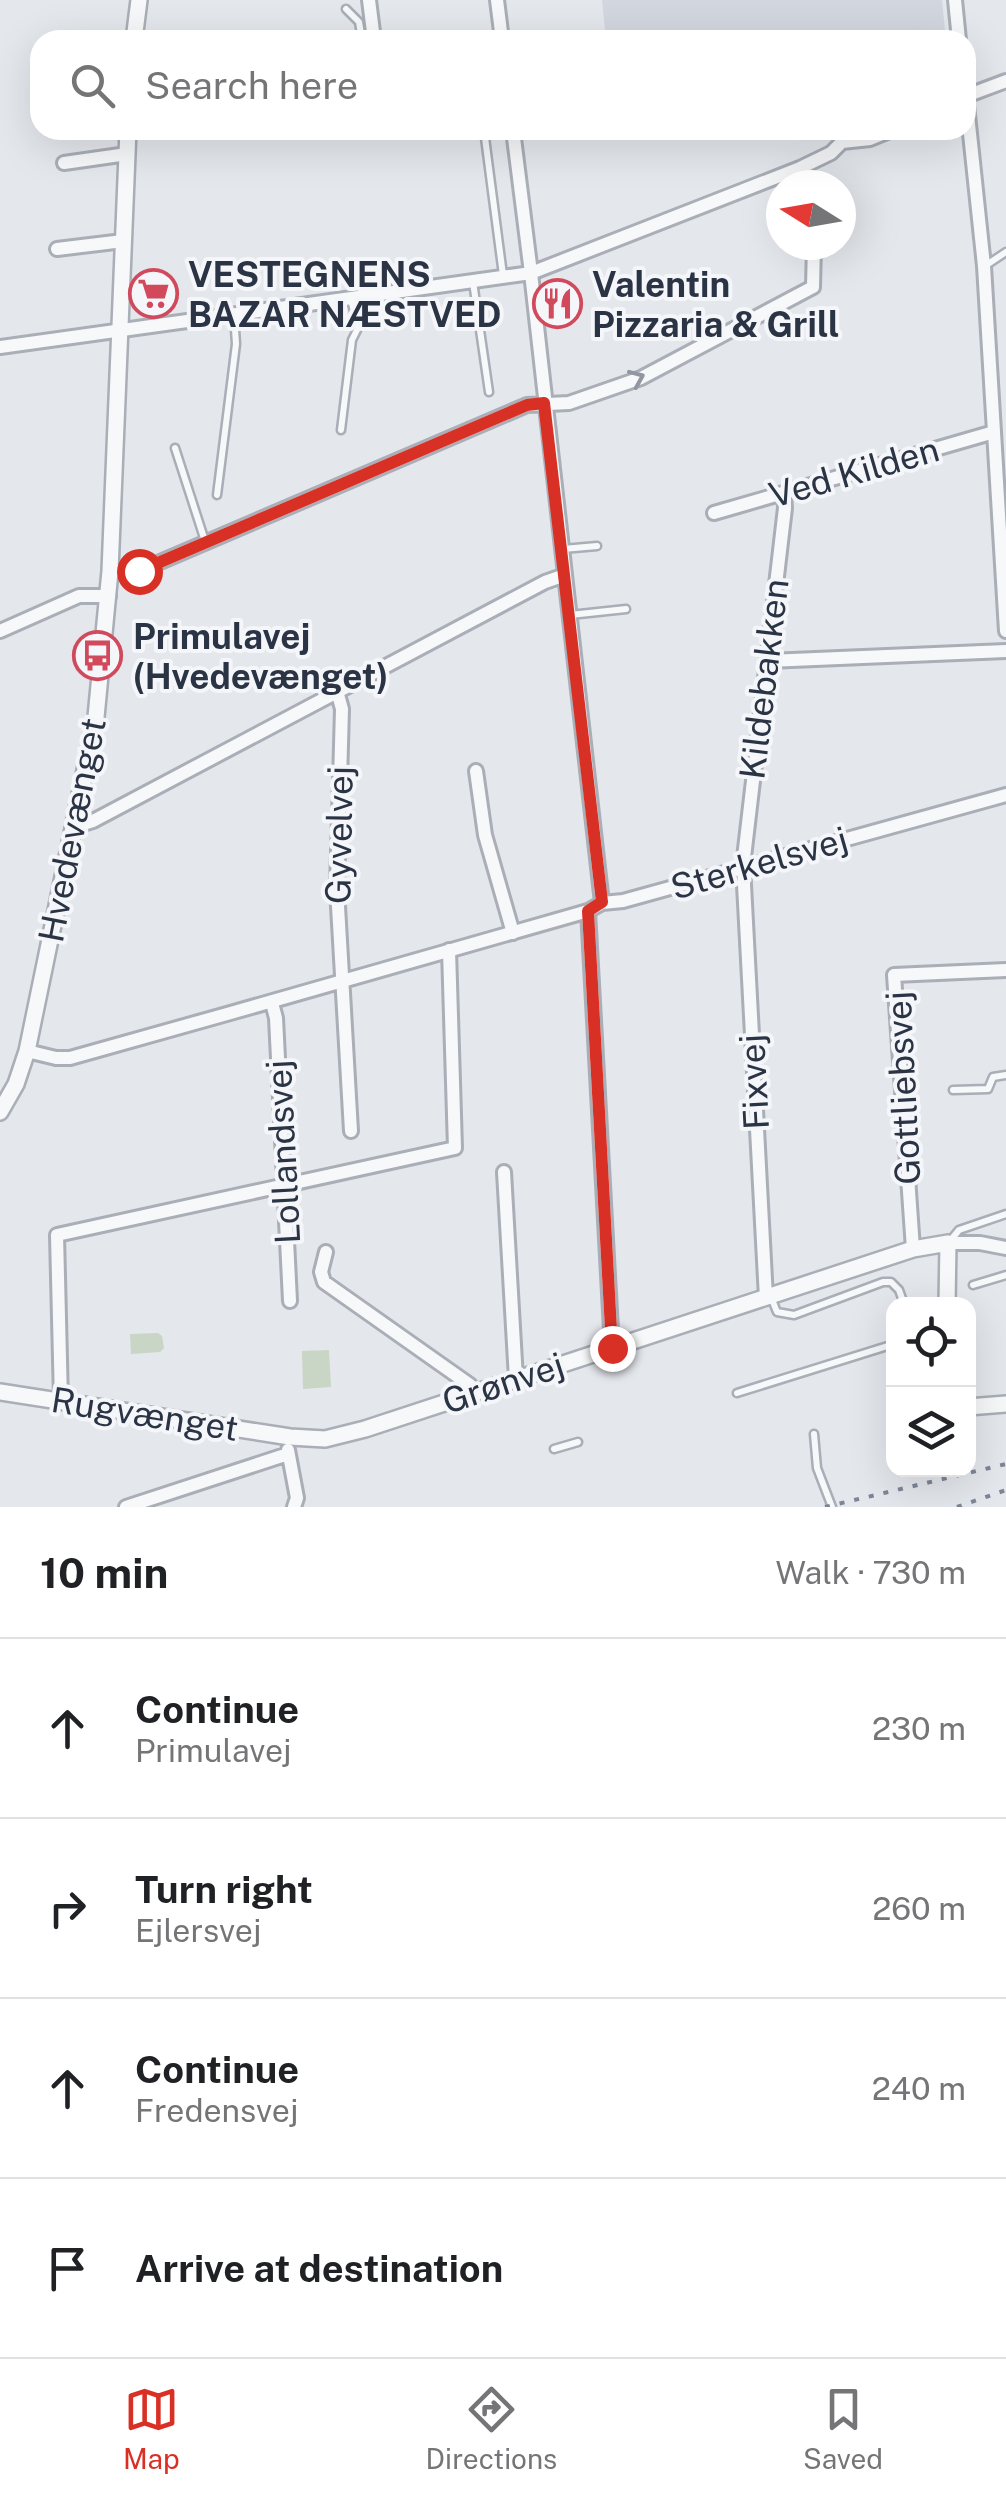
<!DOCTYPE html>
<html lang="en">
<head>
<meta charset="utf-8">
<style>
	body { margin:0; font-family:"Public Sans",sans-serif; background:#f2f2f2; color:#202124 }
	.controls { position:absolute; right:30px; bottom:30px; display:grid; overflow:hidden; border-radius:20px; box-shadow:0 10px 40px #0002 }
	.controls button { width:90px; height:90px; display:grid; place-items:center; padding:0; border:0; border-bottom:2px solid #e0e0e0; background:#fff; color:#202124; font:50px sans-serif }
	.compass { position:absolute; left:766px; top:170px; width:90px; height:90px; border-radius:50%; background:#fff; box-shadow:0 10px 40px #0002; rotate:281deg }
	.stop { position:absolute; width:30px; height:30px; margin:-22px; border:8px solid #d93025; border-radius:50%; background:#fff }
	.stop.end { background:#d93025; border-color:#fff; box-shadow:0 2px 10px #0008 }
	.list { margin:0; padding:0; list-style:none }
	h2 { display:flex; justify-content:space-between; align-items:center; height:130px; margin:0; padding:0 40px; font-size:42px }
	h2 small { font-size:32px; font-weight:400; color:#757577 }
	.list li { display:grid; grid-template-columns:65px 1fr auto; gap:30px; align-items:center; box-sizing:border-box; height:180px; padding:0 40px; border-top:2px solid #e0e0e0 }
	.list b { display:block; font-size:38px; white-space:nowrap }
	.list p { margin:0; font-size:32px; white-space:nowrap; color:#757577 }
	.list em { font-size:32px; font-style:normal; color:#757577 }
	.icon { flex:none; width:55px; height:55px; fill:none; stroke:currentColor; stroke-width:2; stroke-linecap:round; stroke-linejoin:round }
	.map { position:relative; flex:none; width:1006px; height:1507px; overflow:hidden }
	.search { position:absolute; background:#fff; box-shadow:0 10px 40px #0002; left:30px; right:30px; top:30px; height:110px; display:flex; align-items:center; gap:25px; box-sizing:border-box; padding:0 35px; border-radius:30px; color:#757577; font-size:38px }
	.sheet { height:850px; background:#fff }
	nav { display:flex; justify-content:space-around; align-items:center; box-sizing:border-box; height:140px; border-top:2px solid #e0e0e0; background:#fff; font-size:28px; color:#757577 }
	nav a { display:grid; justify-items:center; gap:5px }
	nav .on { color:#d93025 }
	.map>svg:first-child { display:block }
</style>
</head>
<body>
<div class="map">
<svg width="1006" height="1507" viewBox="0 0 1006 1507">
	<rect width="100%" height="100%" fill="#e4e7ec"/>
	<path fill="#d2d6de" d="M 602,0 L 942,0 L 946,40 L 606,40 Z"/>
	<path fill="#c9d6c5" d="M 158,1333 L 162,1336 L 164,1348 L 160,1352 L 131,1354 L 130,1334 Z
		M 329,1350 L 331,1387 L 303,1389 L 302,1351 Z"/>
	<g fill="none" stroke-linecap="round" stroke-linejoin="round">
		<defs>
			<path id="service" d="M 346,9 L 359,22 L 362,40
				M 484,130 L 503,275
				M 985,266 L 1006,252
				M 473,282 L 489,392
				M 341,430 L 352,340 L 358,328 L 351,299
				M 175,448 L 205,541
				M 217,495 L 236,344 L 234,314
				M 563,549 L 597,546
				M 570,615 L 626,609
				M 953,1090 L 988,1089 L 993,1077 L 1006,1075
				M 950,1241 L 959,1230 L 1006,1214
				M 973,1285 L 1006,1275
				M 771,1297 L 777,1312 L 794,1315 L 883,1282 L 891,1282 L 899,1290 L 904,1304
				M 737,1393 L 894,1344
				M 814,1434 L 817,1468 L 832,1507
				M 554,1449 L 578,1442"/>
			<path id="minor" d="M 369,0 L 374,40
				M 497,0 L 502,40
				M 955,0 L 959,40
				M 1006,81 L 966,96 L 984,266 L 1006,631
				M 513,130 L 531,273 L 602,903
				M 64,163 L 127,154
				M 57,249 L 123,241
				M 0,347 L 531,273 L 800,168 L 831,153 L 842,142 L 870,139 L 892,130
				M 714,513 L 994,432
				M 110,571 L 139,571 L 527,405 L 569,403 L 641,378 L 813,287 L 814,245
				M 0,631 L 79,596 L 109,596
				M 768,661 L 1006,651
				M 337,691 L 342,709 L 337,889 L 351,1131
				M 476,771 L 485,835 L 513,933
				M 74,827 L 93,821 L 545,582 L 565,575
				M 588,911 L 612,1348
				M 272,1003 L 276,1018 L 290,1301
				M 27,1051 L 56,1058 L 70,1058 C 243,1010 416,960 588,911 L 602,903 L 623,901 L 1006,795
				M 504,1172 L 516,1379
				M 948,1243 L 980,1243 L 1006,1248
				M 913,1249 L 894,975 L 1006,970
				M 326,1252 L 321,1272 L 324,1282 L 470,1385 L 472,1394
				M 766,1298 L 743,866 L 785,508 L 784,493
				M 61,1401 L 57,1235 L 455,1148 L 449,950
				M 288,1450 L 297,1498 L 294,1507
				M 126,1507 L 288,1454"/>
			<path id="tertiary" d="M 134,40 L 139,0
				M 0,1112 L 16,1084 L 27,1051 L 96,717 L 110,571 L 128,130
				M 0,1392 L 290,1437 L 325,1439 L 365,1429 L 913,1249 L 948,1243 L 947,1304
				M 968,1407 L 1006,1404"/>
		</defs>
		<use href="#service" stroke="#a9aeb7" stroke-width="11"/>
		<use href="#minor" stroke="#a9aeb7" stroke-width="18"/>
		<use href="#tertiary" stroke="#a9aeb7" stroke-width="20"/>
		<use href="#service" stroke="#f7f8fa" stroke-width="6"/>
		<use href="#minor" stroke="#f7f8fa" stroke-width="12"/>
		<use href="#tertiary" stroke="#f7f8fa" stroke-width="15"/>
		<path stroke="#7d8696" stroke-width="4" stroke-dasharray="5 10" stroke-linecap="butt" d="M 825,1507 L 1006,1464
			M 957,1507 L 1006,1490"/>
	</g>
	<defs><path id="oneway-chevron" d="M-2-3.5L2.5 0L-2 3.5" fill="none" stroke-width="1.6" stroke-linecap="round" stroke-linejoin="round" transform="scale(2.5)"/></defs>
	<use stroke="#9196a0" href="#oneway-chevron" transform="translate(637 378) rotate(-23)"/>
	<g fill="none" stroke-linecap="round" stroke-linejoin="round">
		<path stroke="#d93025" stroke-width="12" d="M 139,571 L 527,405 L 544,403 L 602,902 L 588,911 L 612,1348"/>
	</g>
	<defs>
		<symbol id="supermarket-ring" viewBox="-11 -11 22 22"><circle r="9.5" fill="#f4f6f9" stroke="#d1495b" stroke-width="1.5"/><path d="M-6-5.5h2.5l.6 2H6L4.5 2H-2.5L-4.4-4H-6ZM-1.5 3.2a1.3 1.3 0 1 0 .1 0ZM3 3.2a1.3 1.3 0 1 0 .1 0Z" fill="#d1495b"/></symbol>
		<symbol id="restaurant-ring" viewBox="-11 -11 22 22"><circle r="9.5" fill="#f4f6f9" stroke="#d1495b" stroke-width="1.5"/><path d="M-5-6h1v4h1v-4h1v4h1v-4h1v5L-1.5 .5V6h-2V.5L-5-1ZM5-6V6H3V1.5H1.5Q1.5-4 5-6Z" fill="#d1495b"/></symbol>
		<symbol id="bus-ring" viewBox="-11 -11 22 22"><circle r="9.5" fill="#f4f6f9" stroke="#d1495b" stroke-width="1.5"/><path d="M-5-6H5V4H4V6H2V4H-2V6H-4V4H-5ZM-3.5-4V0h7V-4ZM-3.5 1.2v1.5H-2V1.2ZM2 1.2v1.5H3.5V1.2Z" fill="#d1495b"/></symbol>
	</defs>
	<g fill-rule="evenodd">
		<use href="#supermarket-ring" x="126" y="266" width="55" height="55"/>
		<use href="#restaurant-ring" x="530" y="276" width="55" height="55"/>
		<use href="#bus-ring" x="70" y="628" width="55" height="55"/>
	</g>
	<g text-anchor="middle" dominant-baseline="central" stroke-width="8" stroke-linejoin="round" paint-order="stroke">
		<g font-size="35" font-weight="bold" fill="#2b3445" stroke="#f4f6f9" text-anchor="start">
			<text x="188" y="274">VESTEGNENS<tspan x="188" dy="40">BAZAR NÆSTVED</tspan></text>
			<text x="592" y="284">Valentin<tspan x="592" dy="40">Pizzaria &amp; Grill</tspan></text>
			<text x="133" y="636">Primulavej<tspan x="133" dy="40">(Hvedevænget)</tspan></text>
		</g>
		<g font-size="35" fill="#2b3445" stroke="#f4f6f9">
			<text transform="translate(854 472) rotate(-16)">Ved Kilden</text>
			<text transform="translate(764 679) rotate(-83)">Kildebakken</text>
			<text transform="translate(72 830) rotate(-79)">Hvedevænget</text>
			<text transform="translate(339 835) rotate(-89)">Gyvelvej</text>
			<text transform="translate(759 863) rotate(-16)">Sterkelsvej</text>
			<text transform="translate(754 1082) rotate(-93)">Fixvej</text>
			<text transform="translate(903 1088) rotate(-93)">Gottliebsvej</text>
			<text transform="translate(283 1152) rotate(-93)">Lollandsvej</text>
			<text transform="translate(503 1383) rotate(-18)">Grønvej</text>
			<text transform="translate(145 1414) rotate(9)">Rugvænget</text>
		</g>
	</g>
</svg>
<div class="controls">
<button><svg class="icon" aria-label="locate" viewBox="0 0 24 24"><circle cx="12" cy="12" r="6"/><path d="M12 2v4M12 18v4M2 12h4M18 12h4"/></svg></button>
<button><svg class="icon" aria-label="layers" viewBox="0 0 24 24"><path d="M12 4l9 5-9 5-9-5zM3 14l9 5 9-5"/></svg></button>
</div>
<svg class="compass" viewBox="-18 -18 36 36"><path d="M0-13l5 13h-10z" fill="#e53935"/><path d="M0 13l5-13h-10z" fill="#757577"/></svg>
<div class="stop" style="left:139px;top:571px"></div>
<div class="stop end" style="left:612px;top:1348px"></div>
<div class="search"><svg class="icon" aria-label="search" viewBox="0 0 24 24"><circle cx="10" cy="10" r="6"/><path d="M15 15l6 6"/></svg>Search here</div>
</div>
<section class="sheet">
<h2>10 min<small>Walk · 730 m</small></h2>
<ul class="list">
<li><svg class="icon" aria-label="ahead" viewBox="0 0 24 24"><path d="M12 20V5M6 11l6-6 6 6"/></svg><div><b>Continue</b><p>Primulavej</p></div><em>230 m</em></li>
<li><svg class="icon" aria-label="right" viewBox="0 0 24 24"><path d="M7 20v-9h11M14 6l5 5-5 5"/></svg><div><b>Turn right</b><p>Ejlersvej</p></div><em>260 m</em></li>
<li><svg class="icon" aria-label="ahead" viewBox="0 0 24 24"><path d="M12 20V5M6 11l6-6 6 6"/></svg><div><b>Continue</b><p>Fredensvej</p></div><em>240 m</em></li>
<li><svg class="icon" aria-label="arrive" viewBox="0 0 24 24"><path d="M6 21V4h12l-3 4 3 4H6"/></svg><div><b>Arrive at destination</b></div></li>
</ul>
</section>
<nav>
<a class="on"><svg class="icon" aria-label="map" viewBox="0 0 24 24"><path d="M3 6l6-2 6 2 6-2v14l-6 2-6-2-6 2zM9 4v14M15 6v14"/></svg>Map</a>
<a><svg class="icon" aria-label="directions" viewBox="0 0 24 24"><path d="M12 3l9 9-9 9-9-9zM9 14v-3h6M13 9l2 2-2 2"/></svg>Directions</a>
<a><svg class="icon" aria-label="saved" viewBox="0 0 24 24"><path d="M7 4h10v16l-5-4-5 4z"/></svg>Saved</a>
</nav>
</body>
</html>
